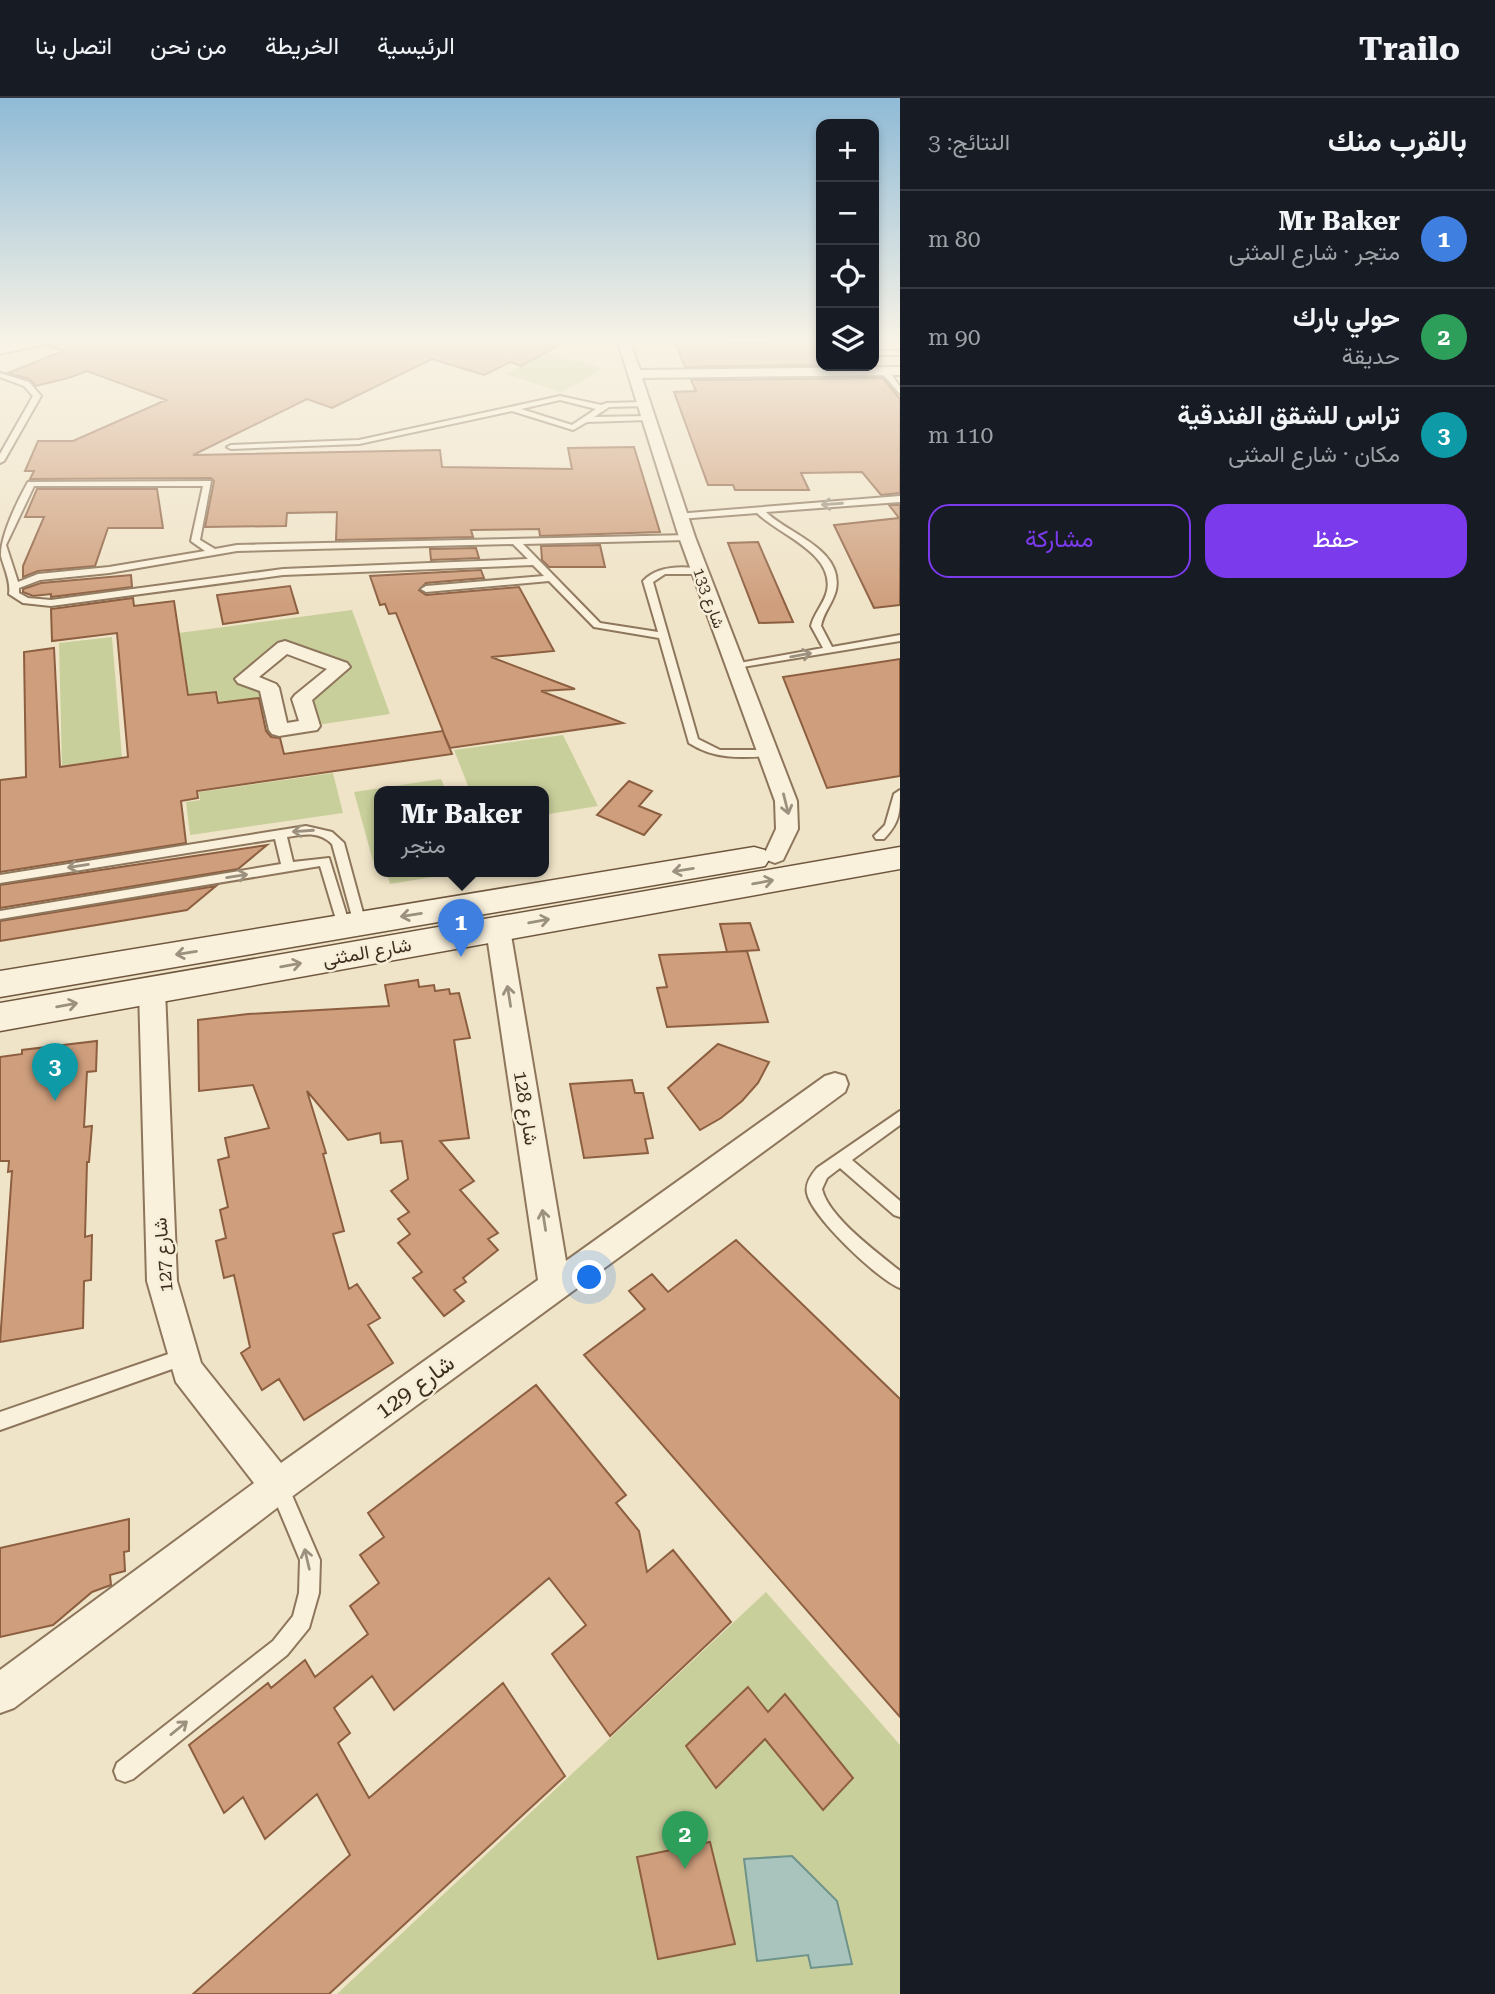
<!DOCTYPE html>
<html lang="ar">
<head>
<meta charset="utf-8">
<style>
	body { margin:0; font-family:"Roboto Serif",Vazirmatn,serif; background:#242831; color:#f1f3f6; direction:rtl }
	.controls { position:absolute; right:21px; top:21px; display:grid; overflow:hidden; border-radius:14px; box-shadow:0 4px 10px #0003 }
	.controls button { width:63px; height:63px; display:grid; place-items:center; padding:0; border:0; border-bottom:2px solid #363941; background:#171b24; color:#f1f3f6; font:35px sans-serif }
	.you { position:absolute; left:590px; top:1180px; width:24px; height:24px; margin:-18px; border:5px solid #fff; border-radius:50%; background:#1a73e8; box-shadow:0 0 0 10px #1a73e833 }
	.badge { display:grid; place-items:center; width:46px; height:46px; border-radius:50%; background:#7c3aed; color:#fff; font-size:23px; font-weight:700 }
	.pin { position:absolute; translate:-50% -58px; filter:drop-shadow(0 2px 4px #0008) }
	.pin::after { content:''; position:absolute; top:37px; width:24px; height:21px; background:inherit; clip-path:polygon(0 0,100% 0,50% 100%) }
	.popup { position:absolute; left:374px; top:688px; width:175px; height:91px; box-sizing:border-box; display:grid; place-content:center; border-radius:14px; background:#171b24; filter:drop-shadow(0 2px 5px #0005); font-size:23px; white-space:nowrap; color:#9ea1a6 }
	.popup b { font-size:26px; color:#f1f3f6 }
	.popup::after { content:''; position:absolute; left:50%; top:100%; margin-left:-14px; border:14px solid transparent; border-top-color:#171b24 }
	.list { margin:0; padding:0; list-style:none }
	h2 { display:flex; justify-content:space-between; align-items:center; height:91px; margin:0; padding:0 28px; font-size:30px }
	h2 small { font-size:23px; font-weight:400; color:#9ea1a6 }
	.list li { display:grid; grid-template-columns:46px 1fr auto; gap:21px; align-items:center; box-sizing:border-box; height:98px; padding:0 28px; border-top:2px solid #363941 }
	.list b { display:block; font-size:26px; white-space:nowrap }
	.list p { margin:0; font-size:23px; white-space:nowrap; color:#9ea1a6 }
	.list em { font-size:23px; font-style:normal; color:#9ea1a6 }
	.actions { display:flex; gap:14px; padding:21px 28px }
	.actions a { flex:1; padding:16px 0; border:2px solid #7c3aed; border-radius:21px; text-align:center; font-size:24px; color:#7c3aed }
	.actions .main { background:#7c3aed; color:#fff }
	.icon { flex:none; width:38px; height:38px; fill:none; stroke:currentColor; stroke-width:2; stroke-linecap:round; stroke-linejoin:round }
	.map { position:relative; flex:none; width:900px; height:1896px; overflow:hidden; direction:ltr }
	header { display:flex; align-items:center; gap:42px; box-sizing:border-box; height:98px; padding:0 35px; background:#171b24; border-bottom:2px solid #363941 }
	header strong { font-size:33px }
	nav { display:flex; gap:38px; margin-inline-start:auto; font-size:24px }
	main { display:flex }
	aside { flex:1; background:#171b24 }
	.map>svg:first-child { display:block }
</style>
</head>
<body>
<header>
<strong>Trailo</strong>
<nav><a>الرئيسية</a><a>الخريطة</a><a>من نحن</a><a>اتصل بنا</a></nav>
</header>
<main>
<aside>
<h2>بالقرب منك<small>النتائج: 3</small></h2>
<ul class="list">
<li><span class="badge" style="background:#3f7fe0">1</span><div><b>Mr Baker</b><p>متجر · شارع المثنى</p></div><em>80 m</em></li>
<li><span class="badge" style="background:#2e9e5b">2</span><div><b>حولي بارك</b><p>حديقة</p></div><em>90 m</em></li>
<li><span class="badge" style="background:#0f9aa8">3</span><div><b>تراس للشقق الفندقية</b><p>مكان · شارع المثنى</p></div><em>110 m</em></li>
</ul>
<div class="actions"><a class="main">حفظ</a><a>مشاركة</a></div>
</aside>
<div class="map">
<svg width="900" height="1896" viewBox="0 0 900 1896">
	<rect width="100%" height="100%" fill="#f0e4c8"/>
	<path fill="#c9cf9b" d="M 547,254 L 603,271 L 562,294 L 505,276 Z
		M 352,512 L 390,616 L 310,628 L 302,601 L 340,569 L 285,549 L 245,581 L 269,590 L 275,616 L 255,619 L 250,601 L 220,605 L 217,593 L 189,597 L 179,535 Z
		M 112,539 L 122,659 L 62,668 L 59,545 Z
		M 563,637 L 598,708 L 543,717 L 543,693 L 470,693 L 454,652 Z
		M 333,675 L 343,715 L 190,737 L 186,704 L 200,702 L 199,694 Z
		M 441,681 L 446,693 L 379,693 L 379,762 L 373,763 L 354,694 Z
		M 386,773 L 469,773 L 390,786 Z
		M 766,1494 L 900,1647 L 900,1896 L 337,1896 Z"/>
	<path fill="#a9c4bc" stroke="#6f938a" stroke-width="2" d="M 792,1758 L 837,1803 L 852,1866 L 811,1870 L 808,1857 L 757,1863 L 744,1761 Z"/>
	<path fill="#cf9f7d" stroke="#8d5f41" stroke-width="2" d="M 55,241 L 571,241 L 521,268 L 511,264 L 484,277 L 432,261 L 332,310 L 307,301 L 193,357 L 440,352 L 442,369 L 572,371 L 568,350 L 634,349 L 660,434 L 540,438 L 539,431 L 471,432 L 473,439 L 336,442 L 337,414 L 287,415 L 286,428 L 205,429 L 214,383 L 211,380 L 30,381 L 34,373 L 25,373 L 38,343 L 73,343 L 166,302 L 87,273 L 68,280 L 36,288 L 30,281 L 8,275 L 63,253 L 48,248 L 53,247 Z
		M 698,241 L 732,241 L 734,245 L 821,244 L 821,267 L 685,269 L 675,244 L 699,244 Z
		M 883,280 L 900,301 L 900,395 L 881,397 L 862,374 L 801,375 L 809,392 L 735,392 L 733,387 L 708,387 L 674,294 L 696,293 L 691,282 Z
		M 37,391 L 157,391 L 163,430 L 108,430 L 95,468 L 38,473 L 23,479 L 23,468 L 44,419 L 25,419 Z
		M 889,407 L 900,407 L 900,507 L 874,510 L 834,427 L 899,420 Z
		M 758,444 L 793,524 L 759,525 L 728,445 Z
		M 600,447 L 605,469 L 549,469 L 542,462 L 541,448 Z
		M 476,450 L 479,460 L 431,462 L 430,451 Z
		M 481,472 L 484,480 L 426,485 L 419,492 L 426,497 L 519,489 L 554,553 L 491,559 L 575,591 L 541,593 L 623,625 L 450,650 L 443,634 L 452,656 L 197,693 L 198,700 L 181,703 L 186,745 L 0,774 L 0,682 L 26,679 L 24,554 L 54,550 L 60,669 L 128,659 L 117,535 L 52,543 L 51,511 L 133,500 L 134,508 L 174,503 L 188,597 L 216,594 L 218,605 L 259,600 L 266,633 L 271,639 L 280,640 L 284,656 L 443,633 L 396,515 L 389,516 L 385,506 L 380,507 L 370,478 Z
		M 131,477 L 132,489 L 51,499 L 51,496 L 33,498 L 23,494 L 23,491 L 41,485 Z
		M 290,488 L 298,515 L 223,526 L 217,497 Z
		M 900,561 L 900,678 L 827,690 L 783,579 Z
		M 629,683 L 652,693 L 639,708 L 661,717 L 644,737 L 597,717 Z
		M 267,747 L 238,771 L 0,810 L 0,787 Z
		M 216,788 L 187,812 L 0,843 L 0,823 Z
		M 750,825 L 759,852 L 727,854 L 720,826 Z
		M 747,853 L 768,924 L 667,929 L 657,890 L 667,889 L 659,857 Z
		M 418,882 L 419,889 L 434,887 L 435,893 L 449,891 L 450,896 L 459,895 L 470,940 L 454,942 L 469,1040 L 440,1043 L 474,1083 L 460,1092 L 498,1135 L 488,1141 L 498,1152 L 463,1180 L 466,1184 L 454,1192 L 464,1203 L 444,1218 L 413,1180 L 422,1174 L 398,1145 L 410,1136 L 398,1121 L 409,1114 L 391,1093 L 408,1081 L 402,1043 L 381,1045 L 380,1035 L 348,1042 L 307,993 L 326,1055 L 323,1056 L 344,1133 L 333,1136 L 349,1191 L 357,1186 L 380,1220 L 368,1227 L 393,1265 L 304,1322 L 279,1281 L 262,1292 L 241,1255 L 250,1249 L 234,1177 L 224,1180 L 216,1143 L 226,1140 L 220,1112 L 228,1109 L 218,1062 L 229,1059 L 225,1040 L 269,1030 L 253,987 L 199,993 L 198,922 L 248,916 L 389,908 L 385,887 Z
		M 97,943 L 96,973 L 87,974 L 84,1029 L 92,1028 L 89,1064 L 87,1064 L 85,1139 L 92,1137 L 91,1182 L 84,1183 L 83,1230 L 0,1244 L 12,1073 L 8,1074 L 9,1063 L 0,1063 L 0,959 L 22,956 L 22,952 Z
		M 718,946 L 769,964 L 758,985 L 742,1003 L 721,1020 L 700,1032 L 668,990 Z
		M 632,982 L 635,995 L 643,995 L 653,1040 L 645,1041 L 648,1055 L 584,1060 L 570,986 Z
		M 736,1142 L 900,1301 L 900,1619 L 584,1257 L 645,1211 L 629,1193 L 652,1176 L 668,1194 Z
		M 536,1287 L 626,1397 L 616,1405 L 639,1433 L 647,1474 L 673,1452 L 731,1524 L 610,1638 L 552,1556 L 586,1527 L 549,1480 L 394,1612 L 372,1578 L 334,1610 L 350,1635 L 338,1645 L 369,1700 L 503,1585 L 565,1678 L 329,1896 L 193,1896 L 350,1757 L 317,1696 L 265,1741 L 243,1699 L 224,1715 L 189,1647 L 268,1585 L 271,1590 L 305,1562 L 315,1579 L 368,1536 L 350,1508 L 379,1485 L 360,1457 L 384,1439 L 368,1415 Z
		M 129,1421 L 129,1453 L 124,1454 L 125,1473 L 110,1477 L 111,1487 L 92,1494 L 53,1527 L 0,1539 L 0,1450 Z
		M 748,1589 L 768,1614 L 785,1596 L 853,1680 L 823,1712 L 765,1641 L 716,1690 L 686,1648 Z
		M 710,1744 L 735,1846 L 658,1861 L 637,1759 Z"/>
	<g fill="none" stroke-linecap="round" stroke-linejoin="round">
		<defs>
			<path id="lane" d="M 874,253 L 900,253 L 900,257 L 874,257 Z
				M 882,271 L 888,271 L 900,289 L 900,296 L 882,275 Z
				M 0,275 L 29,284 L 41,298 L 4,363 L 0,365 L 0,356 L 33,298 L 24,288 L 0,279 Z
				M 560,298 L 601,307 L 607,305 L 644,304 L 648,306 L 647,308 L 609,309 L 594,319 L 648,318 L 652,320 L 648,322 L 587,324 L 573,332 L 512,313 L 359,346 L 231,351 L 227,349 L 231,347 L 359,342 ZM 560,302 L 596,311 L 572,327 L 521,311 Z
				M 211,383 L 200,442 L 215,451 L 237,447 L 690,437 L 690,441 L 687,442 L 523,446 L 600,525 L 658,534 L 643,483 C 658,467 683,468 703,471 L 705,473 L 700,476 L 665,476 L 653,484 L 698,641 L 720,652 L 767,652 L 773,655 L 767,658 C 739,660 714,661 689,645 L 659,540 L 594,529 L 549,483 L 426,494 L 421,491 L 426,488 L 544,478 L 533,467 L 283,477 L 51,508 L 23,505 L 9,496 C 11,483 4,470 1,458 C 0,438 18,402 28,384 ZM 34,388 L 203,388 L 191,443 L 205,453 L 109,469 L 38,476 L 18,484 L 6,447 ZM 513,446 L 528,461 L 283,471 L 51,502 L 28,500 L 19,495 L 19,490 L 40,482 L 109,475 L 237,453 Z
				M 900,398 L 900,404 L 766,414 C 788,436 844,451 836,492 C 833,505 823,515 821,528 L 832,549 L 900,537 L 900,543 L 730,571 L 730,567 L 734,566 L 823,550 L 811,528 C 814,515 824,506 827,493 C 835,455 778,436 757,415 L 679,421 L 675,418 L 676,416 Z
				M 900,692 C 900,715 900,724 884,741 L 876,741 L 874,738 L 885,727 L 894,696 Z
				M 306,728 L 332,734 L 344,745 L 366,826 L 365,829 L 360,831 L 354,826 L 332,746 C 319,733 304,736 287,739 L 293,764 L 329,760 L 350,828 L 349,831 L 344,833 L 338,828 L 320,768 L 0,821 L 0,813 L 281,766 L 275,741 L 0,785 L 0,777 Z
				M 900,1013 L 900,1027 L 852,1062 L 900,1103 L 900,1119 L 894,1117 L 840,1070 L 827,1080 L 822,1091 C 828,1119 878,1155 900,1173 L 900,1190 C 878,1182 811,1118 807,1095 C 805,1086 811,1077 817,1070 Z
				M 183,1251 L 189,1253 L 192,1259 L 189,1265 L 0,1332 L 0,1314 Z
				M 278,1379 L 285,1381 L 320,1462 L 319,1495 L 309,1530 L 287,1557 L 133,1681 L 125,1684 L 117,1681 L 114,1673 L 117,1665 L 273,1543 L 293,1518 L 299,1495 L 300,1462 L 269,1388 L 271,1381 Z"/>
			<path id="street" d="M 31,241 L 53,241 L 52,244 L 0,256 L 0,248 Z
				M 617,241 L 629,241 L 640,272 L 900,269 L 900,277 L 642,280 L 695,439 L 797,703 L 798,731 L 783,762 L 775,765 L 767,762 L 764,757 L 776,731 L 775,703 L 679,439 Z
				M 285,543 L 347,565 L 350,569 L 312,602 L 320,628 L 317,632 L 279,638 L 272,636 L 269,632 L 260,593 L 238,585 L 235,581 L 278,545 ZM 287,556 L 327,571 L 295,597 L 292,601 L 299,623 L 287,625 L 279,590 L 276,586 L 259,579 Z
				M 498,822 L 506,825 L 510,831 L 566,1163 L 825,978 L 835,975 L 845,978 L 848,986 L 845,994 L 290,1400 L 14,1610 L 0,1615 L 0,1572 L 254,1385 L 176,1284 L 147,1183 L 139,892 L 143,885 L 152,883 L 161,885 L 165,892 L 177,1183 L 201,1265 L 281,1365 L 538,1182 L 486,831 L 490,825 Z"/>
			<path id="secondary" d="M 754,749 L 765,752 L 770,760 L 765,768 L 0,899 L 0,873 Z
				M 900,749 L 900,771 L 0,933 L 0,905 Z"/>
		</defs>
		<use href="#lane" stroke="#8d765c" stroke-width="4"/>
		<use href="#street" stroke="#8d765c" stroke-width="4"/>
		<use href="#secondary" stroke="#6f573f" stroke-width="3"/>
		<use href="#lane" fill="#faf1dc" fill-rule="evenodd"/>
		<use href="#street" fill="#faf1dc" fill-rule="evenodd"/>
		<use href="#secondary" fill="#faf1dc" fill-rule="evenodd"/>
	</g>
	<defs><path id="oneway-shaft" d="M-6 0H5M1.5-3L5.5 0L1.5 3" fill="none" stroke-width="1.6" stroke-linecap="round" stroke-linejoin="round" transform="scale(1.75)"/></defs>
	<g stroke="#9c907e">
		<use href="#oneway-shaft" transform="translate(832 406) rotate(176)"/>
		<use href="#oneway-shaft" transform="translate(801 557) rotate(-10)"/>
		<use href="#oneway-shaft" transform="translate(786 706) rotate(76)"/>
		<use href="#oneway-shaft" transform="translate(303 733) rotate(176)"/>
		<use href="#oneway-shaft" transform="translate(78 768) rotate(171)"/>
		<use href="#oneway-shaft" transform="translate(683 772) rotate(171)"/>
		<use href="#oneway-shaft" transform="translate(237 778) rotate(-9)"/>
		<use href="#oneway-shaft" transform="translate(763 784) rotate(-10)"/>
		<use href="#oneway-shaft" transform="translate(411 817) rotate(171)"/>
		<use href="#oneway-shaft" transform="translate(539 823) rotate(-10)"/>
		<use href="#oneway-shaft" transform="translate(186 855) rotate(171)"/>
		<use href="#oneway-shaft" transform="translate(291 867) rotate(-10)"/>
		<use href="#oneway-shaft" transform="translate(509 898) rotate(-99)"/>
		<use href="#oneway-shaft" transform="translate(67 907) rotate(-10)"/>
		<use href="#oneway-shaft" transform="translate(544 1122) rotate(-99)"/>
		<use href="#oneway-shaft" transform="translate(307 1461) rotate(-103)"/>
		<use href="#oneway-shaft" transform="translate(179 1630) rotate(-39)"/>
	</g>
	<linearGradient id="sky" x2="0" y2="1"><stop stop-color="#8fbad6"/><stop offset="0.48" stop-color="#f8f3e6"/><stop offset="1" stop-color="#f8f3e6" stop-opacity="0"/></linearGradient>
	<rect width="900" height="506" fill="url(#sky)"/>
	<g text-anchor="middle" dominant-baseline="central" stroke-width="5" stroke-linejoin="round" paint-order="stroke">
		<g font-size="16" fill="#3d2e20" stroke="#f7eed8">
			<text transform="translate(709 500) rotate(70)">شارع 133</text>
		</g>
		<g font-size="19" fill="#3d2e20" stroke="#f7eed8">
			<text transform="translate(367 854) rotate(-10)">شارع المثنى</text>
			<text transform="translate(526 1010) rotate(81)">شارع 128</text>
			<text transform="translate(163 1157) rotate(-95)">شارع 127</text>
		</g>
		<g font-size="23" fill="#3d2e20" stroke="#f7eed8">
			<text transform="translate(415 1289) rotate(-36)">شارع 129</text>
		</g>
	</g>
</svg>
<div class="controls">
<button>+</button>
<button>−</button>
<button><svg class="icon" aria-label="locate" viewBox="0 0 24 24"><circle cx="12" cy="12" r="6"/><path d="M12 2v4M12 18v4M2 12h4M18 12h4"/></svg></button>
<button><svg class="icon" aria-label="layers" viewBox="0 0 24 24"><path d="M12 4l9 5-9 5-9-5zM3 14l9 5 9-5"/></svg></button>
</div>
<div class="you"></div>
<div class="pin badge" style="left:461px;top:859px;background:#3f7fe0">1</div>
<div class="popup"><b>Mr Baker</b>متجر</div>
<div class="pin badge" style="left:685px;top:1771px;background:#2e9e5b">2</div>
<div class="pin badge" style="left:55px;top:1003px;background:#0f9aa8">3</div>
</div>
</main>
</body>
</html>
